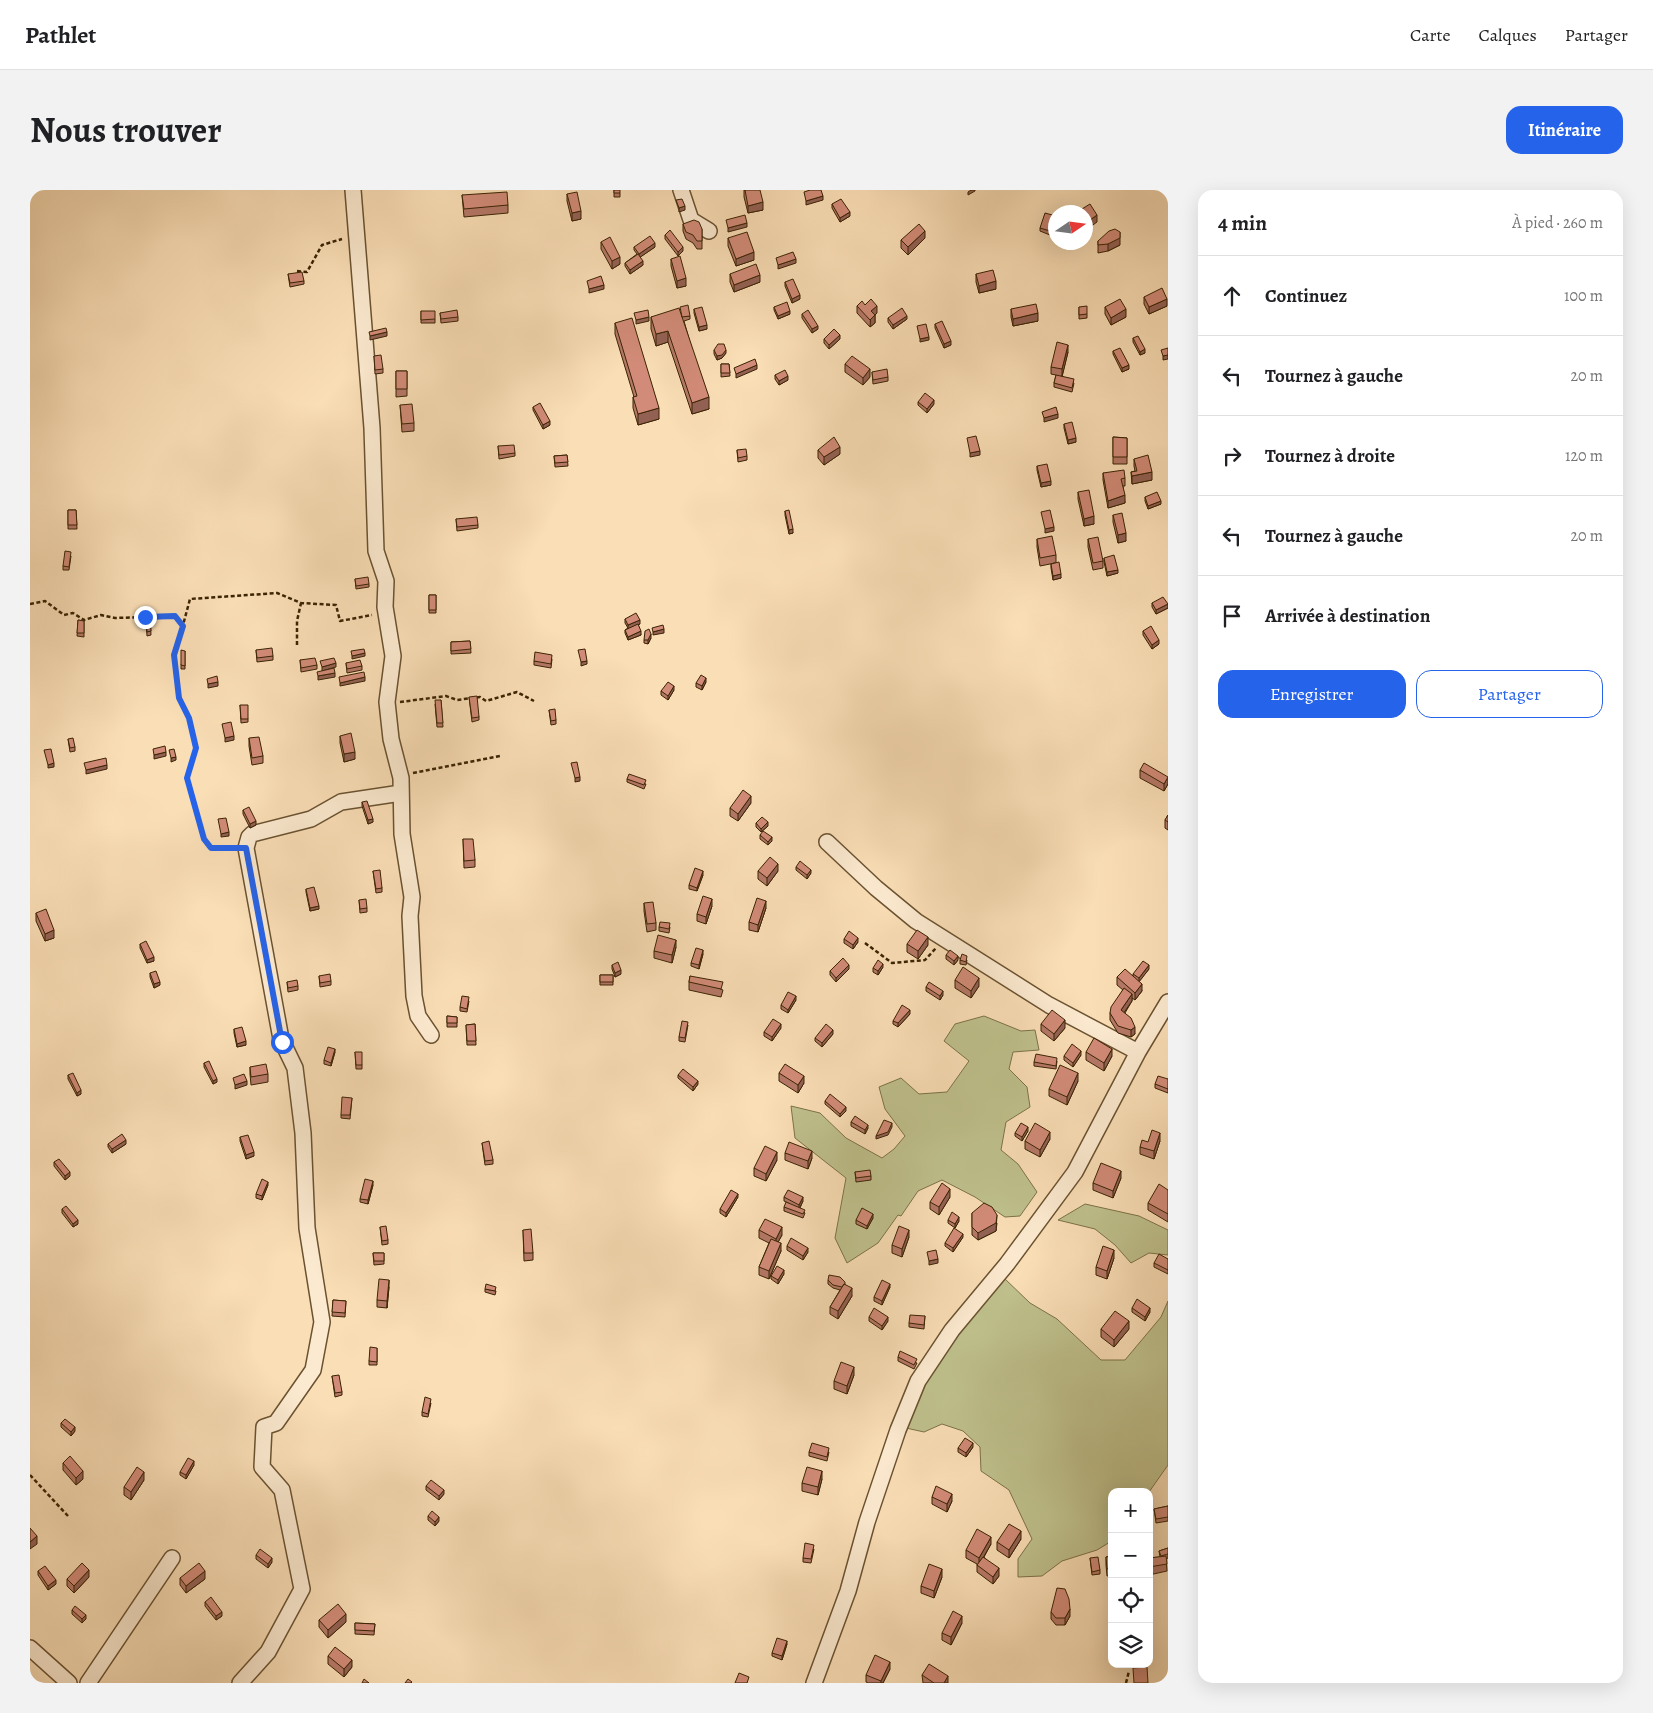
<!DOCTYPE html>
<html lang="fr">
<head>
<meta charset="utf-8">
<style>
	body { margin:0; font-family:Alegreya,serif; background:#f2f2f2; color:#202124 }
	.controls { position:absolute; right:15px; bottom:15px; display:grid; overflow:hidden; border-radius:10px; box-shadow:0 5px 20px #0002 }
	.controls button { width:45px; height:45px; display:grid; place-items:center; padding:0; border:0; border-bottom:1px solid #e0e0e0; background:#fff; color:#202124; font:25px sans-serif }
	.compass { position:absolute; left:1018px; top:15px; width:45px; height:45px; border-radius:50%; background:#fff; box-shadow:0 5px 20px #0002; rotate:77deg }
	.stop { position:absolute; width:15px; height:15px; margin:-11px; border:4px solid #2563eb; border-radius:50%; background:#fff }
	.stop.end { background:#2563eb; border-color:#fff; box-shadow:0 1px 5px #0008 }
	.list { margin:0; padding:0; list-style:none }
	h2 { display:flex; justify-content:space-between; align-items:center; height:65px; margin:0; padding:0 20px; font-size:21px }
	h2 small { font-size:16px; font-weight:400; color:#757577 }
	.list li { display:grid; grid-template-columns:32px 1fr auto; gap:15px; align-items:center; box-sizing:border-box; height:80px; padding:0 20px; border-top:1px solid #e0e0e0 }
	.list b { display:block; font-size:19px; white-space:nowrap }
	.list em { font-size:16px; font-style:normal; color:#757577 }
	.actions { display:flex; gap:10px; padding:15px 20px }
	.actions a { flex:1; padding:11px 0; border:1px solid #2563eb; border-radius:15px; text-align:center; font-size:18px; color:#2563eb }
	.actions .main { background:#2563eb; color:#fff }
	.icon { flex:none; width:28px; height:28px; fill:none; stroke:currentColor; stroke-width:2; stroke-linecap:round; stroke-linejoin:round }
	.map { position:relative; flex:none; width:1138px; height:1493px; overflow:hidden; border-radius:15px }
	header { display:flex; align-items:center; gap:30px; box-sizing:border-box; height:70px; padding:0 25px; background:#fff; border-bottom:1px solid #e0e0e0 }
	header strong { font-size:24px }
	nav { display:flex; gap:28px; margin-inline-start:auto; font-size:18px }
	.intro { display:flex; align-items:center; justify-content:space-between; box-sizing:border-box; height:120px; padding:0 30px }
	h1 { margin:0; font-size:35px }
	.button { padding:12px 22px; border-radius:15px; background:#2563eb; color:#fff; font-size:18px; font-weight:700 }
	main { display:flex; gap:30px; padding:0 30px }
	aside { flex:1; background:#fff; border-radius:15px; box-shadow:0 5px 20px #0002 }
	.map>svg:first-child { display:block }
</style>
</head>
<body>
<header>
<strong>Pathlet</strong>
<nav><a>Carte</a><a>Calques</a><a>Partager</a></nav>
</header>
<div class="intro"><h1>Nous trouver</h1><a class="button">Itinéraire</a></div>
<main>
<div class="map">
<svg width="1138" height="1493" viewBox="0 0 1138 1493">
	<rect width="100%" height="100%" fill="#fadeb6"/>
	<filter id="stains"><feTurbulence type="fractalNoise" baseFrequency=".004" numOctaves="4"/><feColorMatrix values="0 0 0 0 .2 0 0 0 0 .09 0 0 0 0 .02 0 0 0 .5 -.17"/></filter>
	<radialGradient id="worn" r=".72"><stop offset=".6" stop-color="#630" stop-opacity="0"/><stop offset="1" stop-color="#630" stop-opacity=".3"/></radialGradient>
	<path fill="#bfc18d" stroke="#7c7248" d="M 954,826 L 991,841 L 1005,840 L 1009,860 L 983,862 L 979,879 L 997,897 L 1000,917 L 976,932 L 971,960 L 988,974 L 1007,1002 L 990,1026 L 975,1027 L 945,1007 L 912,990 L 888,1001 L 871,1026 L 868,1025 L 848,1053 L 817,1073 L 805,1048 L 816,988 L 765,948 L 761,916 L 790,923 L 816,948 L 852,968 L 864,959 L 875,946 L 855,919 L 849,897 L 871,888 L 889,904 L 917,902 L 939,871 L 914,851 L 925,834 Z
		M 1055,1014 L 1109,1026 L 1138,1040 L 1138,1065 L 1119,1063 L 1101,1073 L 1085,1055 L 1065,1039 L 1028,1030 Z
		M 974,1088 L 1000,1113 L 1027,1129 L 1071,1170 L 1095,1170 L 1131,1127 L 1138,1111 L 1138,1275 L 1119,1302 L 1082,1302 L 1080,1352 L 1067,1360 L 1032,1371 L 1012,1386 L 988,1387 L 988,1369 L 1002,1349 L 979,1300 L 951,1281 L 950,1257 L 933,1241 L 912,1234 L 894,1242 L 876,1238 L 894,1193 L 928,1141 Z"/>
	<g fill="none" stroke-linecap="round" stroke-linejoin="round">
		<defs>
			<path id="minor" d="M 323,0 L 342,238 L 346,361 L 356,391 L 355,417 L 363,466 L 357,512 L 361,549 L 371,588 L 372,644 L 382,707 L 380,726 L 384,806 L 388,826 L 401,845
				M 651,0 L 661,30 L 679,41
				M 797,652 L 846,698 L 886,731 L 1019,815 L 1108,862
				M 0,1458 L 39,1493
				M 58,1493 L 142,1368
				M 210,1493 L 238,1462 L 272,1399 L 252,1300 L 232,1277 L 234,1237 L 246,1233 L 283,1180 L 292,1132 L 277,1038 L 273,943 L 265,878 L 251,849 L 216,658 L 219,647 L 222,644 L 281,629 L 311,612 L 371,603
				M 784,1493 L 818,1401 L 837,1332 L 868,1240 L 888,1191 L 922,1140 L 977,1074 L 1045,982 L 1108,862 L 1138,812"/>
		</defs>
		<use href="#minor" stroke="#6a5230" stroke-width="18"/>
		<path stroke="#3a2303" stroke-width="2.5" stroke-dasharray="4 2.5" stroke-linecap="butt" d="M 267,81 L 277,82 L 292,55 L 312,49
			M 0,414 L 15,411 L 34,425 L 43,423 L 54,430 L 71,425 L 85,428 L 145,426 L 153,436
			M 267,455 L 267,431 L 271,413
			M 370,512 L 416,506 L 427,510 L 450,507 L 456,511 L 487,502 L 504,511
			M 383,583 L 470,566
			M 204,658 L 181,659 L 174,649 L 157,589 L 166,558 L 159,528 L 149,508 L 146,481 L 145,465 L 160,409 L 247,403 L 271,413 L 306,415 L 310,431 L 342,425
			M 835,753 L 862,773 L 895,770 L 906,758
			M 0,1285 L 38,1326
			M 1096,1493 L 1099,1481"/>
		<use href="#minor" stroke="#fcead0" stroke-width="15"/>
	</g>
	<path fill="#b57867" stroke="#3a2303" d="M 584,0 L 590,3 L 590,7 L 584,7 Z
		M 714,0 L 733,20 L 718,23 L 714,7 Z
		M 537,4 L 551,29 L 542,31 L 537,11 Z
		M 432,5 L 478,15 L 478,23 L 434,27 Z
		M 802,14 L 820,26 L 810,32 L 802,18 Z
		M 1026,26 L 1026,30 L 1020,45 L 1010,41 L 1010,38 Z
		M 653,34 L 672,39 L 672,59 L 667,59 L 663,53 L 656,49 L 653,41 Z
		M 635,45 L 653,61 L 648,66 L 635,49 Z
		M 698,48 L 724,70 L 706,76 L 698,56 Z
		M 895,48 L 878,65 L 871,58 L 871,50 Z
		M 1068,51 L 1090,55 L 1078,61 L 1068,63 Z
		M 571,52 L 590,74 L 582,79 L 571,59 Z
		M 604,57 L 625,57 L 610,67 L 613,75 L 600,84 L 595,76 L 595,73 L 607,64 L 604,60 Z
		M 641,69 L 656,96 L 647,98 L 641,76 Z
		M 258,84 L 274,91 L 274,94 L 260,97 Z
		M 700,84 L 730,92 L 704,102 L 700,92 Z
		M 946,84 L 966,99 L 949,103 L 946,92 Z
		M 755,92 L 770,109 L 762,113 L 755,96 Z
		M 1114,107 L 1137,116 L 1119,124 L 1114,114 Z
		M 835,115 L 847,123 L 845,125 L 845,133 L 840,137 L 827,123 L 827,116 Z
		M 744,117 L 760,124 L 748,129 L 744,120 Z
		M 1049,117 L 1057,124 L 1057,128 L 1049,129 Z
		M 1075,117 L 1096,127 L 1081,135 L 1075,124 Z
		M 664,119 L 677,139 L 669,141 L 664,123 Z
		M 981,119 L 1008,131 L 983,136 L 981,127 Z
		M 391,121 L 405,129 L 405,133 L 391,133 Z
		M 410,123 L 428,127 L 428,131 L 411,133 Z
		M 772,124 L 788,139 L 782,143 L 772,128 Z
		M 660,126 L 660,129 L 654,131 L 679,219 L 662,224 L 638,152 L 626,156 L 621,139 L 621,127 Z
		M 858,128 L 877,129 L 863,139 L 858,132 Z
		M 585,133 L 629,229 L 608,235 L 603,218 L 603,207 L 604,207 L 585,144 Z
		M 905,134 L 921,155 L 914,158 L 905,138 Z
		M 1103,148 L 1115,163 L 1110,165 L 1103,152 Z
		M 794,149 L 810,149 L 799,159 L 794,153 Z
		M 684,160 L 696,163 L 692,168 L 687,170 L 684,164 Z
		M 1083,161 L 1099,179 L 1092,182 L 1083,164 Z
		M 1038,162 L 1032,186 L 1044,193 L 1042,202 L 1024,197 L 1024,193 L 1026,185 L 1021,184 L 1021,177 Z
		M 344,166 L 353,179 L 353,183 L 345,184 Z
		M 691,174 L 699,174 L 700,186 L 691,187 Z
		M 815,174 L 840,187 L 833,195 L 815,182 Z
		M 366,181 L 377,181 L 377,206 L 366,207 Z
		M 842,182 L 858,187 L 858,191 L 843,194 Z
		M 745,185 L 758,190 L 749,195 L 745,189 Z
		M 888,212 L 904,214 L 897,223 L 888,215 Z
		M 370,215 L 384,233 L 384,241 L 372,242 Z
		M 503,217 L 520,235 L 513,239 L 503,220 Z
		M 1034,234 L 1046,252 L 1038,254 L 1034,238 Z
		M 1083,247 L 1097,248 L 1097,274 L 1083,274 Z
		M 468,256 L 485,263 L 485,266 L 469,269 Z
		M 707,260 L 717,266 L 717,270 L 708,272 Z
		M 788,260 L 810,264 L 794,275 L 788,268 Z
		M 537,265 L 538,276 L 525,277 L 524,266 Z
		M 1104,269 L 1122,290 L 1102,294 L 1101,282 L 1105,281 L 1104,276 Z
		M 1007,276 L 1021,295 L 1011,297 L 1007,280 Z
		M 1073,283 L 1095,288 L 1095,296 L 1093,296 L 1095,313 L 1078,318 L 1073,290 Z
		M 1048,302 L 1064,334 L 1054,336 L 1048,309 Z
		M 1115,307 L 1131,314 L 1118,319 L 1115,311 Z
		M 38,320 L 46,320 L 47,339 L 38,339 Z
		M 755,321 L 763,343 L 759,344 L 755,325 Z
		M 1083,325 L 1096,351 L 1088,353 L 1083,332 Z
		M 426,329 L 448,335 L 448,338 L 427,341 Z
		M 1007,349 L 1026,365 L 1026,373 L 1031,388 L 1023,390 L 1021,378 L 1021,374 L 1025,373 L 1010,376 L 1007,357 Z
		M 1058,349 L 1073,371 L 1073,378 L 1063,380 L 1058,357 Z
		M 41,366 L 39,380 L 33,380 L 33,376 Z
		M 1074,368 L 1088,383 L 1077,386 L 1074,372 Z
		M 325,389 L 339,394 L 339,397 L 326,399 Z
		M 399,405 L 406,405 L 406,423 L 399,423 Z
		M 1122,413 L 1138,418 L 1126,424 L 1122,417 Z
		M 120,426 L 121,445 L 117,446 L 116,431 Z
		M 595,429 L 610,434 L 608,434 L 611,445 L 598,450 L 595,443 L 595,440 L 598,438 L 595,433 Z
		M 48,430 L 54,431 L 54,447 L 47,446 Z
		M 1113,441 L 1129,454 L 1122,459 L 1113,445 Z
		M 621,448 L 618,454 L 614,453 L 614,450 Z
		M 440,451 L 441,463 L 421,464 L 421,452 Z
		M 226,460 L 243,466 L 243,470 L 227,472 Z
		M 155,461 L 155,479 L 151,479 L 151,475 Z
		M 522,469 L 521,478 L 504,475 L 504,471 Z
		M 270,470 L 287,475 L 287,479 L 271,482 Z
		M 316,473 L 332,476 L 332,480 L 317,483 Z
		M 676,492 L 672,500 L 666,497 L 666,493 Z
		M 644,500 L 638,510 L 631,505 L 631,501 Z
		M 439,507 L 449,527 L 449,530 L 442,532 Z
		M 411,510 L 413,537 L 407,537 L 405,514 Z
		M 210,515 L 218,529 L 218,532 L 211,533 Z
		M 519,520 L 526,530 L 526,534 L 521,535 Z
		M 310,546 L 325,569 L 314,572 L 310,553 Z
		M 219,548 L 233,566 L 233,573 L 222,575 L 219,556 Z
		M 38,549 L 45,557 L 45,561 L 40,562 Z
		M 1110,580 L 1138,594 L 1134,601 L 1110,588 Z
		M 597,589 L 616,594 L 614,599 L 597,592 Z
		M 332,612 L 343,632 L 338,634 L 332,616 Z
		M 721,613 L 708,631 L 700,626 L 700,618 Z
		M 213,620 L 226,635 L 220,638 L 213,624 Z
		M 1138,625 L 1138,640 L 1135,638 L 1135,630 Z
		M 726,633 L 738,636 L 731,642 L 726,637 Z
		M 730,645 L 742,651 L 738,655 L 730,649 Z
		M 433,649 L 445,670 L 445,677 L 434,678 Z
		M 766,677 L 781,683 L 777,689 L 766,680 Z
		M 343,681 L 352,698 L 352,702 L 346,703 Z
		M 728,681 L 748,681 L 737,696 L 728,689 Z
		M 673,685 L 667,701 L 659,699 L 659,695 Z
		M 276,699 L 289,719 L 280,721 L 276,702 Z
		M 329,710 L 337,718 L 337,722 L 330,723 Z
		M 614,713 L 626,733 L 626,740 L 617,742 L 614,721 Z
		M 682,716 L 676,734 L 667,731 L 667,724 Z
		M 736,718 L 728,742 L 719,740 L 719,732 Z
		M 6,723 L 24,748 L 15,751 L 6,731 Z
		M 629,737 L 640,737 L 639,743 L 629,741 Z
		M 814,749 L 828,752 L 823,759 L 814,753 Z
		M 110,754 L 124,771 L 117,773 L 110,758 Z
		M 877,754 L 898,755 L 888,769 L 877,762 Z
		M 646,757 L 642,773 L 624,768 L 624,761 Z
		M 673,764 L 669,779 L 661,776 L 661,773 Z
		M 916,765 L 928,770 L 924,775 L 916,769 Z
		M 930,770 L 937,770 L 936,775 L 930,774 Z
		M 582,775 L 591,784 L 585,787 L 582,779 Z
		M 853,777 L 848,785 L 843,782 L 843,778 Z
		M 819,779 L 806,792 L 800,785 L 800,781 Z
		M 1119,779 L 1109,791 L 1112,801 L 1105,810 L 1102,808 L 1102,811 L 1095,823 L 1105,844 L 1101,847 L 1088,843 L 1080,830 L 1080,823 L 1093,800 L 1087,795 L 1087,787 L 1103,786 L 1103,784 Z
		M 120,783 L 130,795 L 124,798 L 120,787 Z
		M 570,785 L 583,785 L 583,795 L 570,795 Z
		M 289,786 L 301,791 L 301,795 L 290,797 Z
		M 660,786 L 693,800 L 691,807 L 659,800 L 659,792 Z
		M 925,790 L 949,796 L 941,808 L 925,798 Z
		M 257,792 L 268,796 L 268,800 L 258,802 Z
		M 896,797 L 913,805 L 910,810 L 896,801 Z
		M 766,810 L 758,823 L 751,819 L 751,815 Z
		M 439,811 L 437,822 L 430,821 L 430,817 Z
		M 880,824 L 868,837 L 863,834 L 863,831 Z
		M 417,826 L 427,827 L 427,837 L 417,837 Z
		M 445,834 L 446,855 L 437,855 L 436,835 Z
		M 1011,834 L 1035,838 L 1024,851 L 1011,841 Z
		M 658,835 L 655,852 L 649,851 L 649,847 Z
		M 751,838 L 742,851 L 734,846 L 734,842 Z
		M 204,839 L 216,855 L 207,857 L 204,843 Z
		M 803,844 L 792,857 L 785,851 L 785,848 Z
		M 305,862 L 301,876 L 294,874 L 294,870 Z
		M 325,862 L 332,875 L 332,879 L 326,879 Z
		M 1056,862 L 1082,866 L 1074,881 L 1056,870 Z
		M 1051,865 L 1043,877 L 1034,870 L 1034,866 Z
		M 1027,871 L 1026,879 L 1004,876 L 1004,872 Z
		M 174,873 L 187,892 L 183,894 L 174,877 Z
		M 220,877 L 238,884 L 238,892 L 221,895 L 220,884 Z
		M 749,883 L 774,893 L 768,903 L 749,891 Z
		M 38,885 L 51,904 L 47,906 L 38,889 Z
		M 648,885 L 668,894 L 663,901 L 648,888 Z
		M 1138,889 L 1138,903 L 1125,898 L 1125,894 Z
		M 1048,891 L 1037,915 L 1019,906 L 1019,899 Z
		M 322,908 L 320,929 L 311,928 L 311,925 Z
		M 795,911 L 816,921 L 810,927 L 795,914 Z
		M 821,932 L 838,938 L 835,944 L 821,936 Z
		M 998,941 L 992,951 L 985,946 L 985,943 Z
		M 210,947 L 224,966 L 216,969 L 210,951 Z
		M 1020,949 L 1010,967 L 995,959 L 995,951 Z
		M 1130,951 L 1124,969 L 1110,964 L 1110,957 Z
		M 452,953 L 463,970 L 463,974 L 455,975 Z
		M 78,954 L 96,954 L 82,963 L 78,957 Z
		M 755,963 L 782,968 L 778,979 L 755,970 Z
		M 747,970 L 736,991 L 724,986 L 724,978 Z
		M 24,972 L 40,986 L 35,990 L 24,976 Z
		M 825,982 L 841,986 L 841,990 L 826,992 Z
		M 1091,988 L 1083,1008 L 1063,1000 L 1063,993 Z
		M 238,995 L 232,1010 L 226,1008 L 226,1004 Z
		M 343,995 L 338,1014 L 330,1012 L 330,1009 Z
		M 1138,1000 L 1138,1032 L 1118,1020 L 1118,1013 Z
		M 708,1007 L 696,1027 L 690,1023 L 690,1019 Z
		M 754,1007 L 773,1011 L 770,1018 L 775,1023 L 773,1028 L 754,1021 L 754,1017 L 760,1014 L 754,1011 Z
		M 920,1007 L 909,1025 L 900,1019 L 900,1012 Z
		M 32,1019 L 48,1034 L 43,1037 L 32,1023 Z
		M 942,1023 L 967,1033 L 966,1041 L 948,1050 L 942,1045 Z
		M 843,1028 L 837,1039 L 826,1034 L 826,1030 Z
		M 918,1030 L 929,1031 L 925,1038 L 918,1033 Z
		M 350,1037 L 358,1050 L 358,1054 L 352,1055 Z
		M 493,1040 L 503,1063 L 503,1070 L 494,1071 Z
		M 729,1040 L 752,1045 L 748,1052 L 751,1061 L 739,1089 L 729,1085 L 729,1077 L 739,1053 L 729,1048 Z
		M 879,1047 L 872,1067 L 862,1063 L 862,1055 Z
		M 933,1047 L 923,1062 L 915,1056 L 915,1053 Z
		M 757,1056 L 778,1062 L 773,1070 L 757,1060 Z
		M 343,1063 L 354,1063 L 354,1074 L 344,1075 Z
		M 1084,1068 L 1077,1089 L 1066,1085 L 1066,1077 Z
		M 1138,1069 L 1138,1084 L 1124,1077 L 1124,1073 Z
		M 754,1084 L 748,1094 L 741,1089 L 741,1086 Z
		M 798,1090 L 815,1094 L 822,1106 L 808,1129 L 800,1124 L 800,1117 L 810,1100 L 803,1098 L 798,1094 Z
		M 359,1097 L 357,1118 L 347,1117 L 347,1110 Z
		M 860,1097 L 852,1115 L 844,1111 L 844,1107 Z
		M 455,1099 L 466,1101 L 465,1105 L 455,1102 Z
		M 303,1110 L 316,1111 L 315,1127 L 302,1126 Z
		M 1102,1118 L 1120,1122 L 1115,1131 L 1102,1122 Z
		M 895,1126 L 894,1139 L 879,1137 L 879,1133 Z
		M 839,1127 L 858,1131 L 852,1140 L 839,1131 Z
		M 1071,1139 L 1099,1139 L 1084,1157 L 1071,1147 Z
		M 347,1158 L 347,1175 L 339,1175 L 339,1171 Z
		M 868,1167 L 887,1173 L 884,1179 L 868,1171 Z
		M 824,1185 L 817,1204 L 804,1199 L 804,1191 Z
		M 302,1186 L 312,1202 L 312,1205 L 305,1207 Z
		M 401,1213 L 398,1227 L 392,1226 L 392,1222 Z
		M 31,1233 L 45,1241 L 41,1246 L 31,1237 Z
		M 943,1257 L 936,1267 L 928,1262 L 928,1258 Z
		M 779,1262 L 799,1262 L 797,1271 L 779,1266 Z
		M 33,1273 L 53,1289 L 46,1295 L 33,1280 Z
		M 164,1275 L 156,1289 L 150,1285 L 150,1282 Z
		M 792,1289 L 788,1305 L 772,1301 L 772,1293 Z
		M 114,1290 L 101,1310 L 94,1305 L 94,1297 Z
		M 396,1296 L 414,1304 L 409,1310 L 396,1300 Z
		M 902,1307 L 922,1311 L 917,1322 L 902,1314 Z
		M 1138,1316 L 1138,1331 L 1126,1333 L 1124,1319 Z
		M 398,1326 L 409,1331 L 405,1336 L 398,1330 Z
		M 991,1349 L 979,1368 L 967,1360 L 967,1352 Z
		M 961,1354 L 954,1367 L 969,1386 L 963,1394 L 947,1382 L 947,1374 L 936,1368 L 936,1360 Z
		M 1138,1358 L 1138,1368 L 1136,1369 L 1137,1381 L 1119,1385 L 1119,1368 L 1130,1367 L 1129,1361 Z
		M 784,1359 L 781,1373 L 773,1372 L 773,1368 Z
		M 226,1365 L 242,1372 L 238,1378 L 226,1369 Z
		M 1082,1366 L 1082,1385 L 1077,1386 L 1076,1375 L 1076,1367 Z
		M 1060,1368 L 1070,1380 L 1070,1384 L 1062,1385 Z
		M 8,1381 L 26,1394 L 18,1400 L 8,1385 Z
		M 59,1387 L 44,1403 L 37,1396 L 37,1389 Z
		M 912,1387 L 904,1408 L 891,1403 L 891,1396 Z
		M 150,1388 L 175,1389 L 156,1403 L 150,1395 Z
		M 175,1412 L 192,1426 L 186,1430 L 175,1416 Z
		M 42,1420 L 56,1429 L 52,1433 L 42,1424 Z
		M 1021,1422 L 1040,1426 L 1035,1435 L 1026,1435 L 1021,1429 Z
		M 289,1430 L 316,1432 L 298,1448 L 289,1437 Z
		M 325,1433 L 345,1434 L 344,1445 L 325,1444 Z
		M 932,1433 L 921,1455 L 912,1450 L 912,1443 Z
		M 757,1454 L 752,1470 L 742,1466 L 742,1463 Z
		M 298,1466 L 322,1477 L 314,1487 L 298,1474 Z
		M 860,1479 L 853,1493 L 838,1493 L 836,1492 L 836,1485 Z
		M 892,1485 L 918,1493 L 893,1493 Z"/>
	<path fill="#936154" stroke="#3a2303" d="M 941,0 L 945,0 L 945,1 L 938,5 L 938,2 Z
		M 793,6 L 793,10 L 776,15 L 776,11 Z
		M 733,12 L 733,20 L 718,23 L 718,16 Z
		M 655,16 L 655,20 L 649,22 L 649,18 Z
		M 551,21 L 551,29 L 542,31 L 542,23 Z
		M 820,22 L 820,26 L 810,32 L 810,28 Z
		M 1067,25 L 1067,32 L 1056,40 L 1056,33 Z
		M 1026,26 L 1026,30 L 1020,45 L 1020,41 Z
		M 717,33 L 717,37 L 698,42 L 698,38 Z
		M 895,41 L 895,48 L 878,65 L 878,57 Z
		M 1090,42 L 1090,55 L 1078,61 L 1078,54 Z
		M 625,53 L 625,57 L 609,68 L 609,64 Z
		M 653,57 L 653,61 L 648,66 L 648,62 Z
		M 724,62 L 724,70 L 706,76 L 706,69 Z
		M 590,67 L 590,74 L 582,79 L 582,71 Z
		M 766,69 L 766,73 L 748,79 L 748,75 Z
		M 613,71 L 613,75 L 600,84 L 600,80 Z
		M 730,85 L 730,92 L 704,102 L 704,95 Z
		M 656,88 L 656,96 L 647,98 L 647,91 Z
		M 966,91 L 966,99 L 949,103 L 949,96 Z
		M 574,95 L 574,99 L 559,103 L 559,99 Z
		M 770,105 L 770,109 L 762,113 L 762,109 Z
		M 1137,109 L 1137,116 L 1119,124 L 1119,117 Z
		M 847,116 L 847,123 L 845,125 L 845,133 L 840,137 L 841,121 Z
		M 1096,119 L 1096,127 L 1081,135 L 1081,128 Z
		M 760,121 L 760,124 L 748,129 L 748,126 Z
		M 1008,123 L 1008,131 L 983,136 L 983,129 Z
		M 877,126 L 877,129 L 863,139 L 863,135 Z
		M 619,127 L 619,131 L 606,134 L 606,130 Z
		M 677,135 L 677,139 L 669,141 L 669,137 Z
		M 788,136 L 788,139 L 782,143 L 782,139 Z
		M 638,141 L 638,152 L 626,156 L 626,144 Z
		M 357,142 L 357,146 L 340,150 L 340,146 Z
		M 810,145 L 810,149 L 799,159 L 799,155 Z
		M 899,147 L 899,150 L 890,152 L 890,149 Z
		M 921,151 L 921,155 L 914,158 L 914,154 Z
		M 1038,155 L 1038,162 L 1032,187 L 1032,179 Z
		M 1115,159 L 1115,163 L 1110,165 L 1110,162 Z
		M 696,160 L 696,163 L 692,168 L 687,170 L 687,166 Z
		M 1138,165 L 1138,169 L 1133,170 L 1133,166 Z
		M 727,175 L 727,179 L 706,188 L 706,184 Z
		M 1099,175 L 1099,179 L 1092,182 L 1092,178 Z
		M 840,179 L 840,187 L 833,195 L 833,188 Z
		M 758,186 L 758,190 L 749,195 L 749,191 Z
		M 679,207 L 679,219 L 662,224 L 662,213 Z
		M 904,210 L 904,214 L 897,223 L 897,219 Z
		M 629,218 L 629,229 L 608,235 L 608,224 Z
		M 1028,224 L 1028,228 L 1014,232 L 1014,228 Z
		M 520,231 L 520,235 L 513,239 L 513,235 Z
		M 1046,248 L 1046,252 L 1038,254 L 1038,250 Z
		M 810,257 L 810,264 L 794,275 L 794,267 Z
		M 950,261 L 950,265 L 940,267 L 940,263 Z
		M 1122,282 L 1122,290 L 1102,294 L 1102,286 Z
		M 1021,291 L 1021,295 L 1011,297 L 1011,293 Z
		M 1095,305 L 1095,313 L 1078,318 L 1078,311 Z
		M 1131,311 L 1131,314 L 1118,319 L 1118,316 Z
		M 1064,326 L 1064,334 L 1054,336 L 1054,329 Z
		M 1024,337 L 1024,341 L 1015,343 L 1015,339 Z
		M 763,339 L 763,343 L 759,344 L 759,340 Z
		M 1096,343 L 1096,351 L 1088,353 L 1088,345 Z
		M 1088,380 L 1088,383 L 1077,386 L 1077,382 Z
		M 1031,384 L 1031,388 L 1023,390 L 1023,386 Z
		M 1138,414 L 1138,418 L 1126,424 L 1126,420 Z
		M 610,430 L 610,434 L 598,439 L 598,435 Z
		M 634,439 L 634,443 L 623,445 L 623,442 Z
		M 611,441 L 611,445 L 598,450 L 598,447 Z
		M 621,444 L 621,448 L 618,454 L 618,450 Z
		M 1129,450 L 1129,454 L 1122,459 L 1122,455 Z
		M 335,463 L 335,466 L 322,469 L 322,466 Z
		M 557,471 L 557,474 L 551,476 L 551,472 Z
		M 306,473 L 306,477 L 292,481 L 292,477 Z
		M 305,483 L 305,487 L 288,490 L 288,486 Z
		M 335,487 L 335,491 L 310,496 L 310,493 Z
		M 676,488 L 676,492 L 672,500 L 672,496 Z
		M 188,492 L 188,496 L 178,498 L 178,494 Z
		M 644,496 L 644,500 L 638,510 L 638,506 Z
		M 204,546 L 204,550 L 195,552 L 195,548 Z
		M 136,562 L 136,566 L 124,569 L 124,565 Z
		M 325,562 L 325,569 L 314,572 L 314,564 Z
		M 146,567 L 146,570 L 141,572 L 141,568 Z
		M 24,573 L 24,577 L 18,578 L 18,575 Z
		M 77,575 L 77,579 L 56,584 L 56,580 Z
		M 550,587 L 550,591 L 545,592 L 545,588 Z
		M 1138,587 L 1138,594 L 1134,601 L 1134,594 Z
		M 721,606 L 721,613 L 708,631 L 708,624 Z
		M 343,629 L 343,632 L 338,634 L 338,630 Z
		M 226,631 L 226,635 L 220,638 L 220,634 Z
		M 738,632 L 738,636 L 731,642 L 731,639 Z
		M 199,642 L 199,646 L 191,647 L 191,644 Z
		M 742,647 L 742,651 L 738,655 L 738,652 Z
		M 748,674 L 748,681 L 737,696 L 737,688 Z
		M 781,680 L 781,683 L 777,689 L 777,685 Z
		M 673,681 L 673,685 L 667,701 L 667,698 Z
		M 682,709 L 682,716 L 676,734 L 676,727 Z
		M 736,711 L 736,718 L 728,742 L 728,735 Z
		M 289,716 L 289,719 L 280,721 L 280,718 Z
		M 24,740 L 24,748 L 15,751 L 15,744 Z
		M 898,747 L 898,755 L 888,769 L 888,761 Z
		M 828,748 L 828,752 L 823,759 L 823,755 Z
		M 646,750 L 646,757 L 642,773 L 642,765 Z
		M 673,760 L 673,764 L 669,779 L 669,775 Z
		M 928,766 L 928,770 L 924,775 L 924,771 Z
		M 124,767 L 124,771 L 117,773 L 117,770 Z
		M 853,774 L 853,777 L 848,785 L 848,781 Z
		M 819,775 L 819,779 L 806,792 L 806,788 Z
		M 1119,775 L 1119,779 L 1109,792 L 1109,788 Z
		M 591,780 L 591,784 L 585,787 L 585,783 Z
		M 949,788 L 949,796 L 941,808 L 941,801 Z
		M 130,792 L 130,795 L 124,798 L 124,794 Z
		M 1112,794 L 1112,801 L 1105,810 L 1105,803 Z
		M 913,801 L 913,805 L 910,810 L 910,806 Z
		M 1102,804 L 1102,811 L 1091,827 L 1091,820 Z
		M 766,806 L 766,810 L 758,823 L 758,820 Z
		M 880,820 L 880,824 L 868,837 L 868,833 Z
		M 1035,830 L 1035,838 L 1024,851 L 1024,844 Z
		M 751,834 L 751,838 L 742,851 L 742,847 Z
		M 1105,837 L 1105,844 L 1101,847 L 1101,840 Z
		M 803,840 L 803,844 L 792,857 L 792,853 Z
		M 216,851 L 216,855 L 207,857 L 207,854 Z
		M 305,859 L 305,862 L 301,876 L 301,873 Z
		M 1082,859 L 1082,866 L 1074,881 L 1074,873 Z
		M 1051,861 L 1051,865 L 1043,877 L 1043,873 Z
		M 1048,883 L 1048,891 L 1037,915 L 1037,907 Z
		M 774,886 L 774,893 L 768,903 L 768,895 Z
		M 187,889 L 187,892 L 183,894 L 183,891 Z
		M 217,891 L 217,895 L 205,899 L 205,895 Z
		M 668,891 L 668,894 L 663,901 L 663,897 Z
		M 51,900 L 51,904 L 47,906 L 47,903 Z
		M 816,917 L 816,921 L 810,927 L 810,924 Z
		M 862,933 L 862,937 L 858,945 L 846,949 L 846,946 Z
		M 838,935 L 838,938 L 835,944 L 835,940 Z
		M 998,937 L 998,941 L 992,951 L 992,947 Z
		M 1020,942 L 1020,949 L 1010,967 L 1010,960 Z
		M 1130,943 L 1130,951 L 1124,969 L 1124,961 Z
		M 96,950 L 96,954 L 82,963 L 82,959 Z
		M 782,961 L 782,968 L 778,979 L 778,971 Z
		M 224,962 L 224,966 L 216,969 L 216,965 Z
		M 747,962 L 747,970 L 736,991 L 736,984 Z
		M 1091,981 L 1091,988 L 1083,1008 L 1083,1001 Z
		M 40,982 L 40,986 L 35,990 L 35,986 Z
		M 343,991 L 343,995 L 338,1014 L 338,1010 Z
		M 238,992 L 238,995 L 232,1010 L 232,1006 Z
		M 920,999 L 920,1007 L 909,1025 L 909,1017 Z
		M 708,1004 L 708,1007 L 696,1027 L 696,1023 Z
		M 773,1007 L 773,1011 L 769,1019 L 769,1015 Z
		M 843,1024 L 843,1028 L 837,1039 L 837,1036 Z
		M 967,1025 L 966,1041 L 948,1050 L 948,1043 Z
		M 929,1027 L 929,1031 L 925,1038 L 925,1034 Z
		M 48,1030 L 48,1034 L 43,1037 L 43,1034 Z
		M 752,1037 L 752,1045 L 746,1056 L 746,1049 Z
		M 879,1040 L 879,1047 L 872,1067 L 872,1059 Z
		M 933,1044 L 933,1047 L 923,1062 L 923,1058 Z
		M 751,1053 L 751,1061 L 739,1089 L 739,1081 Z
		M 778,1058 L 778,1062 L 773,1070 L 773,1066 Z
		M 1084,1060 L 1084,1068 L 1077,1089 L 1077,1081 Z
		M 908,1069 L 908,1073 L 899,1075 L 899,1071 Z
		M 754,1080 L 754,1084 L 748,1094 L 748,1090 Z
		M 359,1090 L 359,1097 L 357,1118 L 357,1111 Z
		M 860,1094 L 860,1097 L 852,1115 L 852,1111 Z
		M 822,1098 L 822,1106 L 808,1129 L 808,1121 Z
		M 1120,1118 L 1120,1122 L 1115,1131 L 1115,1127 Z
		M 858,1127 L 858,1131 L 852,1140 L 852,1136 Z
		M 1099,1131 L 1099,1139 L 1084,1157 L 1084,1150 Z
		M 824,1177 L 824,1185 L 817,1204 L 817,1196 Z
		M 45,1237 L 45,1241 L 41,1246 L 41,1242 Z
		M 943,1253 L 943,1257 L 936,1267 L 936,1263 Z
		M 164,1271 L 164,1275 L 156,1289 L 156,1285 Z
		M 53,1281 L 53,1289 L 46,1295 L 46,1288 Z
		M 792,1281 L 792,1289 L 788,1305 L 788,1297 Z
		M 114,1282 L 114,1290 L 101,1310 L 101,1302 Z
		M 414,1300 L 414,1304 L 409,1310 L 409,1306 Z
		M 922,1304 L 922,1311 L 917,1322 L 917,1314 Z
		M 409,1327 L 409,1331 L 405,1336 L 405,1332 Z
		M 991,1341 L 991,1349 L 979,1368 L 979,1360 Z
		M 7,1346 L 7,1354 L 0,1359 L 0,1352 Z
		M 961,1347 L 961,1354 L 949,1375 L 949,1368 Z
		M 242,1368 L 242,1372 L 238,1378 L 238,1374 Z
		M 969,1378 L 969,1386 L 963,1394 L 963,1387 Z
		M 912,1379 L 912,1387 L 904,1408 L 904,1401 Z
		M 59,1380 L 59,1387 L 44,1403 L 44,1396 Z
		M 175,1381 L 175,1389 L 156,1403 L 156,1396 Z
		M 26,1390 L 26,1394 L 18,1400 L 18,1396 Z
		M 1040,1419 L 1040,1426 L 1035,1435 L 1035,1428 Z
		M 192,1422 L 192,1426 L 186,1430 L 186,1426 Z
		M 316,1424 L 316,1432 L 298,1448 L 298,1440 Z
		M 56,1425 L 56,1429 L 52,1433 L 52,1429 Z
		M 932,1426 L 932,1433 L 921,1455 L 921,1447 Z
		M 757,1451 L 757,1454 L 752,1470 L 752,1466 Z
		M 322,1470 L 322,1477 L 314,1487 L 314,1479 Z
		M 860,1472 L 860,1479 L 853,1493 L 851,1493 L 851,1491 Z
		M 918,1486 L 918,1493 L 914,1493 Z"/>
	<path fill="#d28b78" stroke="#3a2303" d="M 584,0 L 590,0 L 590,3 L 584,3 Z
		M 715,0 L 730,0 L 733,12 L 718,16 Z
		M 780,0 L 791,0 L 793,6 L 776,11 L 774,2 Z
		M 477,2 L 478,15 L 434,19 L 432,5 Z
		M 547,2 L 551,21 L 542,23 L 537,4 Z
		M 652,9 L 655,16 L 649,18 L 646,10 Z
		M 811,9 L 820,22 L 810,28 L 802,14 Z
		M 1060,14 L 1067,25 L 1056,33 L 1056,22 L 1047,22 Z
		M 1015,23 L 1026,26 L 1020,41 L 1010,38 Z
		M 715,25 L 717,33 L 698,38 L 696,30 Z
		M 664,30 L 669,32 L 672,39 L 672,51 L 667,51 L 663,45 L 656,42 L 653,34 Z
		M 889,34 L 895,41 L 878,57 L 871,50 Z
		M 1085,39 L 1090,42 L 1090,48 L 1078,54 L 1068,55 L 1068,51 L 1079,41 Z
		M 640,40 L 653,57 L 648,62 L 635,45 Z
		M 717,42 L 724,62 L 706,69 L 698,48 Z
		M 620,46 L 625,53 L 609,64 L 604,57 Z
		M 580,47 L 590,67 L 582,71 L 571,52 Z
		M 763,62 L 766,69 L 748,75 L 746,68 Z
		M 608,64 L 613,71 L 600,80 L 595,73 Z
		M 650,66 L 656,88 L 647,91 L 641,69 Z
		M 726,74 L 730,85 L 704,95 L 700,84 Z
		M 963,80 L 966,91 L 949,96 L 946,84 Z
		M 272,82 L 274,91 L 260,93 L 258,84 Z
		M 571,86 L 574,95 L 559,99 L 557,91 Z
		M 763,89 L 770,105 L 762,109 L 755,92 Z
		M 1132,98 L 1137,109 L 1119,117 L 1114,107 Z
		M 841,109 L 847,116 L 841,121 L 845,125 L 840,130 L 827,116 L 832,111 L 835,115 Z
		M 1090,109 L 1096,119 L 1081,128 L 1075,117 Z
		M 757,112 L 760,121 L 748,126 L 744,117 Z
		M 1006,114 L 1008,123 L 983,129 L 981,119 Z
		M 658,115 L 660,126 L 652,127 L 650,117 Z
		M 1057,116 L 1057,124 L 1049,125 L 1049,117 Z
		M 672,117 L 677,135 L 669,137 L 664,119 Z
		M 649,118 L 679,207 L 662,213 L 638,141 L 626,144 L 621,127 Z
		M 872,118 L 877,126 L 863,135 L 858,128 Z
		M 427,120 L 428,127 L 411,129 L 410,123 Z
		M 618,120 L 619,127 L 606,130 L 604,123 Z
		M 778,120 L 788,136 L 782,139 L 772,124 Z
		M 391,121 L 405,121 L 405,129 L 391,130 Z
		M 602,128 L 629,218 L 608,224 L 603,207 L 607,206 L 585,133 Z
		M 912,131 L 921,151 L 914,154 L 905,134 Z
		M 896,134 L 899,147 L 890,149 L 887,136 Z
		M 356,138 L 357,142 L 340,146 L 339,142 Z
		M 804,139 L 810,145 L 799,155 L 794,149 Z
		M 1108,146 L 1115,159 L 1110,162 L 1103,148 Z
		M 1027,152 L 1038,155 L 1032,179 L 1021,177 Z
		M 688,154 L 694,154 L 696,160 L 692,165 L 687,166 L 684,160 Z
		M 1090,158 L 1099,175 L 1092,178 L 1083,161 Z
		M 1138,158 L 1138,165 L 1133,166 L 1131,160 Z
		M 351,165 L 353,179 L 345,180 L 344,166 Z
		M 822,166 L 840,179 L 833,188 L 815,174 Z
		M 725,169 L 727,175 L 706,184 L 704,178 Z
		M 691,174 L 699,174 L 700,183 L 691,183 Z
		M 857,179 L 858,187 L 843,190 L 842,182 Z
		M 755,180 L 758,186 L 749,191 L 745,185 Z
		M 366,181 L 377,181 L 377,199 L 366,199 Z
		M 1026,185 L 1044,189 L 1042,198 L 1024,193 Z
		M 895,203 L 904,210 L 897,219 L 888,212 Z
		M 510,213 L 520,231 L 513,235 L 503,217 Z
		M 382,214 L 384,233 L 372,234 L 370,215 Z
		M 1026,217 L 1028,224 L 1014,228 L 1012,222 Z
		M 1042,232 L 1046,248 L 1038,250 L 1034,234 Z
		M 946,246 L 950,261 L 940,263 L 937,248 Z
		M 804,247 L 810,257 L 794,267 L 788,260 Z
		M 1083,247 L 1097,248 L 1097,267 L 1083,267 Z
		M 484,255 L 485,263 L 469,265 L 468,256 Z
		M 716,259 L 717,266 L 708,268 L 707,260 Z
		M 537,265 L 538,272 L 525,273 L 524,266 Z
		M 1118,265 L 1122,282 L 1102,286 L 1101,282 L 1107,281 L 1104,269 Z
		M 1017,274 L 1021,291 L 1011,293 L 1007,276 Z
		M 1094,280 L 1095,288 L 1091,289 L 1095,305 L 1078,311 L 1073,283 Z
		M 1059,300 L 1064,326 L 1054,329 L 1048,302 Z
		M 1127,302 L 1131,311 L 1118,316 L 1115,307 Z
		M 38,320 L 46,320 L 47,335 L 38,335 Z
		M 759,320 L 763,339 L 759,340 L 755,321 Z
		M 1020,320 L 1024,337 L 1015,339 L 1011,322 Z
		M 1092,323 L 1096,343 L 1088,345 L 1083,325 Z
		M 447,327 L 448,335 L 427,337 L 426,329 Z
		M 1022,346 L 1026,365 L 1010,368 L 1007,349 Z
		M 1068,347 L 1073,371 L 1063,373 L 1058,349 Z
		M 35,361 L 41,362 L 39,377 L 33,376 Z
		M 1084,365 L 1088,380 L 1077,382 L 1074,368 Z
		M 1029,372 L 1031,384 L 1023,386 L 1021,374 Z
		M 338,387 L 339,394 L 326,396 L 325,389 Z
		M 399,405 L 406,405 L 406,420 L 399,420 Z
		M 1133,407 L 1138,414 L 1126,420 L 1122,413 Z
		M 606,423 L 610,430 L 598,435 L 595,429 Z
		M 120,426 L 121,441 L 117,442 L 116,427 Z
		M 48,430 L 54,431 L 54,443 L 47,443 Z
		M 608,434 L 611,441 L 598,447 L 595,440 Z
		M 633,435 L 634,439 L 623,442 L 622,438 Z
		M 1121,436 L 1129,450 L 1122,455 L 1113,441 Z
		M 619,439 L 621,444 L 618,450 L 614,450 L 615,441 Z
		M 440,451 L 441,459 L 421,461 L 421,452 Z
		M 242,458 L 243,466 L 227,468 L 226,460 Z
		M 334,459 L 335,463 L 322,466 L 321,461 Z
		M 555,459 L 557,471 L 551,472 L 548,460 Z
		M 151,460 L 155,461 L 155,476 L 151,475 Z
		M 505,462 L 522,465 L 521,474 L 504,471 Z
		M 285,468 L 287,475 L 271,478 L 270,470 Z
		M 304,468 L 306,473 L 292,477 L 290,471 Z
		M 330,470 L 332,476 L 317,479 L 316,473 Z
		M 304,478 L 305,483 L 288,486 L 287,482 Z
		M 334,482 L 335,487 L 310,493 L 309,487 Z
		M 671,485 L 676,488 L 672,496 L 666,493 Z
		M 187,486 L 188,492 L 178,494 L 177,489 Z
		M 638,492 L 644,496 L 638,506 L 631,501 Z
		M 447,506 L 449,527 L 442,528 L 439,507 Z
		M 405,510 L 411,510 L 413,533 L 407,533 Z
		M 210,515 L 218,515 L 218,529 L 211,529 Z
		M 525,519 L 526,530 L 521,531 L 519,520 Z
		M 201,532 L 204,546 L 195,548 L 192,534 Z
		M 321,543 L 325,562 L 314,564 L 310,546 Z
		M 229,547 L 233,566 L 222,568 L 219,548 Z
		M 43,548 L 45,557 L 40,558 L 38,549 Z
		M 135,556 L 136,562 L 124,565 L 123,559 Z
		M 21,559 L 24,573 L 18,575 L 14,560 Z
		M 144,559 L 146,567 L 141,568 L 139,560 Z
		M 76,568 L 77,575 L 56,580 L 54,573 Z
		M 547,572 L 550,587 L 545,588 L 541,573 Z
		M 1114,573 L 1138,587 L 1134,594 L 1110,580 Z
		M 599,584 L 616,590 L 614,595 L 597,589 Z
		M 713,600 L 721,606 L 708,624 L 700,618 Z
		M 337,611 L 343,629 L 338,630 L 332,612 Z
		M 219,617 L 226,631 L 220,634 L 213,620 Z
		M 1138,625 L 1138,632 L 1135,630 Z
		M 732,627 L 738,632 L 731,639 L 726,633 Z
		M 196,628 L 199,642 L 191,644 L 188,629 Z
		M 733,641 L 742,647 L 738,652 L 730,645 Z
		M 433,649 L 443,649 L 445,670 L 434,671 Z
		M 740,667 L 748,674 L 737,688 L 728,681 Z
		M 770,671 L 781,680 L 777,685 L 766,677 Z
		M 665,678 L 673,681 L 667,698 L 659,695 Z
		M 350,680 L 352,698 L 346,699 L 343,681 Z
		M 284,697 L 289,716 L 280,718 L 276,699 Z
		M 673,706 L 682,709 L 676,727 L 667,724 Z
		M 727,708 L 736,711 L 728,735 L 719,732 Z
		M 336,709 L 337,718 L 330,719 L 329,710 Z
		M 623,712 L 626,733 L 617,734 L 614,713 Z
		M 16,719 L 24,740 L 15,744 L 6,723 Z
		M 630,732 L 640,733 L 639,739 L 629,737 Z
		M 887,740 L 898,747 L 888,761 L 877,754 Z
		M 819,741 L 828,748 L 823,755 L 814,749 Z
		M 628,745 L 646,750 L 642,765 L 624,761 Z
		M 116,751 L 124,767 L 117,770 L 110,754 Z
		M 666,758 L 673,760 L 669,775 L 661,773 Z
		M 920,760 L 928,766 L 924,771 L 916,765 Z
		M 932,764 L 937,766 L 936,772 L 930,770 Z
		M 813,768 L 819,775 L 806,788 L 800,781 Z
		M 848,770 L 853,774 L 848,781 L 843,778 Z
		M 1113,771 L 1119,775 L 1109,788 L 1103,784 Z
		M 588,772 L 591,780 L 585,783 L 582,775 Z
		M 933,777 L 949,788 L 941,801 L 925,790 Z
		M 1095,779 L 1112,794 L 1105,803 L 1087,787 Z
		M 126,781 L 130,792 L 124,794 L 120,783 Z
		M 300,784 L 301,791 L 290,793 L 289,786 Z
		M 570,785 L 583,785 L 583,792 L 570,792 Z
		M 660,786 L 693,792 L 691,799 L 659,792 Z
		M 267,790 L 268,796 L 258,798 L 257,792 Z
		M 899,792 L 913,801 L 910,806 L 896,797 Z
		M 1094,798 L 1102,804 L 1091,820 L 1101,828 L 1105,837 L 1101,840 L 1088,836 L 1080,823 L 1081,817 Z
		M 758,802 L 766,806 L 758,820 L 751,815 Z
		M 432,806 L 439,807 L 437,819 L 430,817 Z
		M 872,815 L 880,820 L 868,833 L 863,831 Z
		M 1022,820 L 1035,830 L 1024,844 L 1011,834 Z
		M 417,826 L 427,827 L 427,833 L 417,833 Z
		M 743,829 L 751,834 L 742,847 L 734,842 Z
		M 652,831 L 658,832 L 655,848 L 649,847 Z
		M 445,834 L 446,851 L 437,851 L 436,835 Z
		M 796,834 L 803,840 L 792,853 L 785,848 Z
		M 212,837 L 216,851 L 207,854 L 204,839 Z
		M 1064,848 L 1082,859 L 1074,873 L 1056,862 Z
		M 1042,854 L 1051,861 L 1043,873 L 1034,866 Z
		M 298,857 L 305,859 L 301,873 L 294,870 Z
		M 325,862 L 332,862 L 332,875 L 326,875 Z
		M 1006,864 L 1027,868 L 1026,876 L 1004,872 Z
		M 179,871 L 187,889 L 183,891 L 174,873 Z
		M 236,874 L 238,884 L 221,887 L 220,877 Z
		M 755,874 L 774,886 L 768,895 L 749,883 Z
		M 1030,875 L 1048,883 L 1037,907 L 1019,899 Z
		M 653,879 L 668,891 L 663,897 L 648,885 Z
		M 43,883 L 51,900 L 47,903 L 38,885 Z
		M 214,884 L 217,891 L 205,895 L 203,888 Z
		M 1128,886 L 1138,889 L 1138,899 L 1125,894 Z
		M 800,904 L 816,917 L 810,924 L 795,911 Z
		M 312,907 L 322,908 L 320,925 L 311,925 Z
		M 825,926 L 838,935 L 835,940 L 821,932 Z
		M 854,930 L 862,933 L 858,942 L 846,946 Z
		M 991,933 L 998,937 L 992,947 L 985,943 Z
		M 1005,933 L 1020,942 L 1010,960 L 995,951 Z
		M 1122,940 L 1130,943 L 1124,961 L 1110,957 L 1112,950 L 1118,952 Z
		M 92,944 L 96,950 L 82,959 L 78,954 Z
		M 218,945 L 224,962 L 216,965 L 210,947 Z
		M 459,951 L 463,970 L 455,971 L 452,953 Z
		M 759,952 L 782,961 L 778,971 L 755,963 Z
		M 735,956 L 747,962 L 736,984 L 724,978 Z
		M 29,969 L 40,982 L 35,986 L 24,972 Z
		M 1071,973 L 1091,981 L 1083,1001 L 1063,993 Z
		M 840,980 L 841,986 L 826,988 L 825,982 Z
		M 232,989 L 238,992 L 232,1006 L 226,1004 Z
		M 335,989 L 343,991 L 338,1010 L 330,1009 Z
		M 912,993 L 920,999 L 909,1017 L 900,1012 Z
		M 1129,994 L 1138,1000 L 1138,1024 L 1118,1013 Z
		M 701,1000 L 708,1004 L 696,1023 L 690,1019 Z
		M 758,1000 L 773,1007 L 769,1015 L 754,1007 Z
		M 756,1012 L 775,1020 L 773,1024 L 754,1017 Z
		M 954,1013 L 962,1017 L 967,1025 L 966,1033 L 948,1043 L 942,1037 L 942,1023 Z
		M 36,1016 L 48,1030 L 43,1034 L 32,1019 Z
		M 832,1018 L 843,1024 L 837,1036 L 826,1030 Z
		M 922,1022 L 929,1027 L 925,1034 L 918,1030 Z
		M 735,1029 L 752,1037 L 746,1049 L 729,1040 Z
		M 356,1036 L 358,1050 L 352,1051 L 350,1037 Z
		M 869,1036 L 879,1040 L 872,1059 L 862,1055 Z
		M 924,1038 L 933,1044 L 923,1058 L 915,1053 Z
		M 501,1039 L 503,1063 L 494,1063 L 493,1040 Z
		M 761,1048 L 778,1058 L 773,1066 L 757,1056 Z
		M 741,1049 L 751,1053 L 739,1081 L 729,1077 Z
		M 1073,1056 L 1084,1060 L 1077,1081 L 1066,1077 Z
		M 906,1060 L 908,1069 L 899,1071 L 897,1062 Z
		M 343,1063 L 354,1063 L 354,1071 L 344,1071 Z
		M 1129,1064 L 1138,1069 L 1138,1080 L 1124,1073 Z
		M 747,1076 L 754,1080 L 748,1090 L 741,1086 Z
		M 799,1085 L 810,1087 L 815,1092 L 815,1094 L 814,1094 L 812,1097 L 803,1095 L 798,1090 Z
		M 349,1089 L 359,1090 L 357,1111 L 347,1110 Z
		M 852,1090 L 860,1094 L 852,1111 L 844,1107 Z
		M 456,1094 L 466,1097 L 465,1101 L 455,1099 Z
		M 814,1094 L 822,1098 L 808,1121 L 800,1117 Z
		M 1107,1109 L 1120,1118 L 1115,1127 L 1102,1118 Z
		M 303,1110 L 316,1111 L 315,1123 L 302,1122 Z
		M 844,1118 L 858,1127 L 852,1136 L 839,1127 Z
		M 1085,1121 L 1099,1131 L 1084,1150 L 1071,1139 Z
		M 880,1125 L 895,1126 L 894,1135 L 879,1133 Z
		M 340,1157 L 347,1158 L 347,1172 L 339,1171 Z
		M 870,1161 L 887,1169 L 884,1175 L 868,1167 Z
		M 811,1172 L 824,1177 L 817,1196 L 804,1191 Z
		M 309,1185 L 312,1202 L 305,1203 L 302,1186 Z
		M 395,1207 L 401,1209 L 398,1224 L 392,1222 Z
		M 35,1229 L 45,1237 L 41,1242 L 31,1233 Z
		M 935,1248 L 943,1253 L 936,1263 L 928,1258 Z
		M 782,1253 L 799,1258 L 797,1267 L 779,1262 Z
		M 40,1266 L 53,1281 L 46,1288 L 33,1273 Z
		M 158,1268 L 164,1271 L 156,1285 L 150,1282 Z
		M 107,1277 L 114,1282 L 101,1302 L 94,1297 Z
		M 777,1277 L 792,1281 L 788,1297 L 772,1293 Z
		M 401,1290 L 414,1300 L 409,1306 L 396,1296 Z
		M 906,1296 L 922,1304 L 917,1314 L 902,1307 Z
		M 1138,1316 L 1138,1327 L 1126,1329 L 1124,1319 Z
		M 402,1321 L 409,1327 L 405,1332 L 398,1326 Z
		M 979,1334 L 991,1341 L 979,1360 L 967,1352 Z
		M 0,1338 L 7,1346 L 0,1352 Z
		M 947,1339 L 961,1347 L 949,1368 L 936,1360 Z
		M 775,1353 L 784,1355 L 781,1369 L 773,1368 Z
		M 1138,1358 L 1138,1364 L 1131,1366 L 1129,1361 Z
		M 230,1359 L 242,1368 L 238,1374 L 226,1365 Z
		M 1082,1366 L 1082,1378 L 1077,1379 L 1076,1367 Z
		M 1136,1366 L 1137,1374 L 1119,1377 L 1119,1368 Z
		M 953,1367 L 969,1378 L 963,1387 L 947,1375 Z
		M 1068,1367 L 1070,1380 L 1062,1382 L 1060,1368 Z
		M 52,1373 L 59,1380 L 44,1396 L 37,1389 Z
		M 169,1373 L 175,1381 L 156,1396 L 150,1388 Z
		M 899,1374 L 912,1379 L 904,1401 L 891,1396 Z
		M 15,1376 L 26,1390 L 18,1396 L 8,1381 Z
		M 1027,1398 L 1035,1399 L 1039,1409 L 1040,1419 L 1035,1428 L 1026,1428 L 1021,1422 Z
		M 181,1407 L 192,1422 L 186,1426 L 175,1412 Z
		M 308,1414 L 316,1424 L 298,1440 L 289,1430 Z
		M 45,1416 L 56,1425 L 52,1429 L 42,1420 Z
		M 923,1421 L 932,1426 L 921,1447 L 912,1443 Z
		M 325,1433 L 345,1434 L 344,1441 L 325,1440 Z
		M 747,1448 L 757,1451 L 752,1466 L 742,1463 Z
		M 305,1457 L 322,1470 L 314,1479 L 298,1466 Z
		M 845,1465 L 860,1472 L 851,1491 L 836,1485 Z
		M 899,1474 L 918,1486 L 914,1493 L 904,1493 L 892,1485 Z
		M 1117,1477 L 1118,1493 L 1104,1493 L 1103,1478 Z
		M 709,1483 L 719,1487 L 717,1493 L 705,1493 Z
		M 334,1489 L 339,1493 L 332,1493 Z
		M 378,1489 L 382,1492 L 381,1493 L 375,1493 Z"/>
	<g fill="none" stroke-linecap="round" stroke-linejoin="round">
		<path stroke="#2563eb" stroke-width="6" d="M 115,427 L 145,426 L 153,436 L 144,465 L 149,508 L 159,528 L 166,558 L 157,588 L 174,649 L 181,658 L 216,658 L 252,852"/>
	</g>
	<rect width="100%" height="100%" filter="url(#stains)"/>
	<rect width="100%" height="100%" fill="url(#worn)"/>
</svg>
<div class="controls">
<button>+</button>
<button>−</button>
<button><svg class="icon" aria-label="locate" viewBox="0 0 24 24"><circle cx="12" cy="12" r="6"/><path d="M12 2v4M12 18v4M2 12h4M18 12h4"/></svg></button>
<button><svg class="icon" aria-label="layers" viewBox="0 0 24 24"><path d="M12 4l9 5-9 5-9-5zM3 14l9 5 9-5"/></svg></button>
</div>
<svg class="compass" viewBox="-18 -18 36 36"><path d="M0-13l5 13h-10z" fill="#e53935"/><path d="M0 13l5-13h-10z" fill="#757577"/></svg>
<div class="stop" style="left:252px;top:852px"></div>
<div class="stop end" style="left:115px;top:427px"></div>
</div>
<aside>
<h2>4 min<small>À pied · 260 m</small></h2>
<ul class="list">
<li><svg class="icon" aria-label="ahead" viewBox="0 0 24 24"><path d="M12 20V5M6 11l6-6 6 6"/></svg><div><b>Continuez</b></div><em>100 m</em></li>
<li><svg class="icon" aria-label="left" viewBox="0 0 24 24"><path d="M17 20v-9H6M10 6l-5 5 5 5"/></svg><div><b>Tournez à gauche</b></div><em>20 m</em></li>
<li><svg class="icon" aria-label="right" viewBox="0 0 24 24"><path d="M7 20v-9h11M14 6l5 5-5 5"/></svg><div><b>Tournez à droite</b></div><em>120 m</em></li>
<li><svg class="icon" aria-label="left" viewBox="0 0 24 24"><path d="M17 20v-9H6M10 6l-5 5 5 5"/></svg><div><b>Tournez à gauche</b></div><em>20 m</em></li>
<li><svg class="icon" aria-label="arrive" viewBox="0 0 24 24"><path d="M6 21V4h12l-3 4 3 4H6"/></svg><div><b>Arrivée à destination</b></div></li>
</ul>
<div class="actions"><a class="main">Enregistrer</a><a>Partager</a></div>
</aside>
</main>
</body>
</html>
